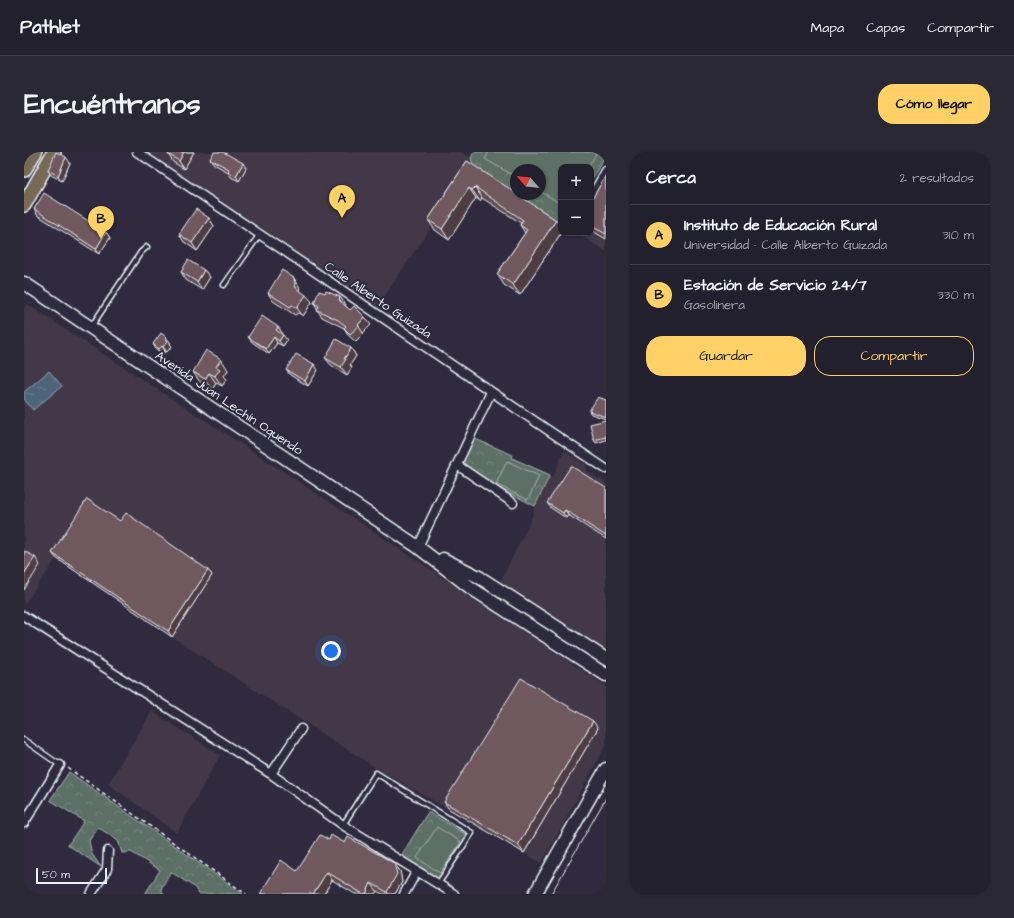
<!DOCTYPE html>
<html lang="es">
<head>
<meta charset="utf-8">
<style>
	body { margin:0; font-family:"Architects Daughter",sans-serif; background:#2b2836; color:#f1f3f6 }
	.controls { position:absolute; right:12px; top:12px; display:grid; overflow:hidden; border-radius:8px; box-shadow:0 1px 3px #0004 }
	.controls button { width:36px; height:36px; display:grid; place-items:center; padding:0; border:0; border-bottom:1px solid #403e4a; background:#23202e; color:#f1f3f6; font:20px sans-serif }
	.compass { position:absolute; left:486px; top:12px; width:36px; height:36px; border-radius:50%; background:#23202e; box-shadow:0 1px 3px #0004; rotate:298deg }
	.scale { position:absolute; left:12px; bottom:10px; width:71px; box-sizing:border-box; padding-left:4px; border:2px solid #e8f1f8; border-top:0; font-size:11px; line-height:14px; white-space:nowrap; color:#e8f1f8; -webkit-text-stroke:3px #2f2a3d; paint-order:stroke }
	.you { position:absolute; left:307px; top:499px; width:14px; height:14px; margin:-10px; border:3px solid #fff; border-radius:50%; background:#1a73e8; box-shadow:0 0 0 6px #1a73e833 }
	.badge { display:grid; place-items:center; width:26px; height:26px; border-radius:50%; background:#ffd166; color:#111; font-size:13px; font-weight:700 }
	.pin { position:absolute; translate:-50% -33px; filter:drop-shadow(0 1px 2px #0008) }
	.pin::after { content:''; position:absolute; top:21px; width:14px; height:12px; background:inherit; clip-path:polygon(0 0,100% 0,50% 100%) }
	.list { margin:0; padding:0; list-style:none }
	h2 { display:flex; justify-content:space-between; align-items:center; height:52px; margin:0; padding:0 16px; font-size:17px }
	h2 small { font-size:13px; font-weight:400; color:#a3a3aa }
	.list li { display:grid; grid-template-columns:26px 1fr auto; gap:12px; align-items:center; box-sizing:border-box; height:60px; padding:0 16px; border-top:1px solid #403e4a }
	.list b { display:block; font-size:15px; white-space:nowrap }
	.list p { margin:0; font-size:13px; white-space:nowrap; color:#a3a3aa }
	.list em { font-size:13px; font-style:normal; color:#a3a3aa }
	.actions { display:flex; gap:8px; padding:12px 16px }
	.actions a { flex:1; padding:9px 0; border:1px solid #ffd166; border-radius:16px; text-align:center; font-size:14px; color:#ffd166 }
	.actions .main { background:#ffd166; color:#111 }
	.map { position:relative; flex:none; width:582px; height:742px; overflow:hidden; border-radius:16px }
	header { display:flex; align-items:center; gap:24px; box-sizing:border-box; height:56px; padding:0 20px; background:#23202e; border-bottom:1px solid #403e4a }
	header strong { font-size:19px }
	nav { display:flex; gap:22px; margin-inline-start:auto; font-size:14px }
	.intro { display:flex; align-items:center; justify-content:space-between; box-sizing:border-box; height:96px; padding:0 24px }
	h1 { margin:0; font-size:28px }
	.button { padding:10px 18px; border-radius:16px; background:#ffd166; color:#111; font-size:14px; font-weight:700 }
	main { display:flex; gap:24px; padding:0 24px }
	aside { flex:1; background:#23202e; border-radius:16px; box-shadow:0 1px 3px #0004 }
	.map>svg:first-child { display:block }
</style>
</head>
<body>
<header>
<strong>Pathlet</strong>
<nav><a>Mapa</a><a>Capas</a><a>Compartir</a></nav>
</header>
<div class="intro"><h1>Encuéntranos</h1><a class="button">Cómo llegar</a></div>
<main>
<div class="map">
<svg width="582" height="742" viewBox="0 0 582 742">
	<defs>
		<pattern id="park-crowns" width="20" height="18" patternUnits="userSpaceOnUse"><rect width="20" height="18" fill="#5d6f66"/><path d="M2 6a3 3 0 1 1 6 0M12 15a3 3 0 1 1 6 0" fill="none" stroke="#74847d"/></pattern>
		<pattern id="water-ripples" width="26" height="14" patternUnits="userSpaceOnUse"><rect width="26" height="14" fill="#4d6677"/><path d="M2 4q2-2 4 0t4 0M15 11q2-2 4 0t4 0" fill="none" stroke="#677c8b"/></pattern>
	</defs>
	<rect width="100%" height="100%" fill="#2f2a3d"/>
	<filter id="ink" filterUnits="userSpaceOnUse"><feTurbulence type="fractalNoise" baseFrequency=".025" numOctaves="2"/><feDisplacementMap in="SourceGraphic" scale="8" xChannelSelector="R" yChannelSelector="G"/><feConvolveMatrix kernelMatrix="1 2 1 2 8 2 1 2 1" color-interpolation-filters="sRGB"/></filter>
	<g filter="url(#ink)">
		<path fill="#423847" d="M 124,0 L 438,0 L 447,6 L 449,14 L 353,155 Z
			M 582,32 L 582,99 L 554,82 L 567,81 L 567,59 Z
			M 3,152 L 263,322 L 582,534 L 582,593 L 518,711 L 352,616 L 148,485 L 32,407 L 0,453 L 0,156 Z
			M 540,299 L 562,313 L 563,319 L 582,331 L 582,500 L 475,432 L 507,368 L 511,354 L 526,323 L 529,325 Z
			M 128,559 L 196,603 L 153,681 L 84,632 Z"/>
		<path fill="url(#park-crowns)" stroke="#a2b0af" d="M 450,0 L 582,0 L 582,2 L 567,29 L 567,15 L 537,15 L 537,71 L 493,42 L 516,42 L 516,18 L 492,18 L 492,42 L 449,14 L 447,6 Z
			M 449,286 L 489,303 L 488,306 L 526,323 L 511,354 L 471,334 L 442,315 L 439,309 Z
			M 45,620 L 212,737 L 219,742 L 175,742 L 170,735 L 147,720 L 137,737 L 140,742 L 121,742 L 136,718 L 107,700 L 98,701 L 94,689 L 74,675 L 65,689 L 68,702 L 77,715 L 44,693 L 60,669 L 26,648 Z
			M 404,660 L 443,683 L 415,727 L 377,704 Z"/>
		<path fill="#5d6f66" stroke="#a2b0af" d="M 465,0 L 573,0 L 564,15 L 537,15 L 537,52 L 516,39 L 516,18 L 492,18 L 492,25 L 461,7 Z
			M 483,309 L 515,324 L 504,348 L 472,332 Z
			M 413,675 L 437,690 L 416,721 L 393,706 Z"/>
		<path fill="url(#water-ripples)" stroke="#8b9eab" d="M 25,219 L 38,234 L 9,258 L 0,247 L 0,240 Z"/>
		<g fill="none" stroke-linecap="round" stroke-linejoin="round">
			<defs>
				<path id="lane" d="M 200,133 L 236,82
					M 67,175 L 117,100 L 123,95
					M 0,588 L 36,613
					M 319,673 L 352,621 L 448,681 L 414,732"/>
				<path id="street" d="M 113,0 C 270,104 425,212 582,317
					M 567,46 L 582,19
					M 433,313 L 489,351
					M 394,395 L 467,240
					M 0,464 L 247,622 L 319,673 L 430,742
					M 247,622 L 277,577
					M 0,671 L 36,613
					M 67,742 L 83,717 L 84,699
					M 380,742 L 393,719"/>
				<path id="secondary" d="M 0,131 L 394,395 L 447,436 L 582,523
					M 419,407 L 455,425 L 582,507
					M 511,742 L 582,617"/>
				<path id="primary" d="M 0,18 L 11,0
					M 0,53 L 30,0"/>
			</defs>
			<use href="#lane" stroke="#e8f1f8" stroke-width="7"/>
			<use href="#street" stroke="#e8f1f8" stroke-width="11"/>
			<use href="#secondary" stroke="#e8f1f8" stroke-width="15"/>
			<use href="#primary" stroke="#e8f1f8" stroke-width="16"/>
			<path stroke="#e8f1f8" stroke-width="1.5" stroke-dasharray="4 3" stroke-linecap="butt" d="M 44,616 L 222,742"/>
			<use href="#lane" stroke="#2f2a3d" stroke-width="4"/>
			<use href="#street" stroke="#2f2a3d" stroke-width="8"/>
			<use href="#secondary" stroke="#2f2a3d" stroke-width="12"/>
			<use href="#primary" stroke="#766a54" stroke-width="13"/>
			<path stroke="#e8f1f8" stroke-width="1" d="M 527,742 L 582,646"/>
		</g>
		<path fill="#5f4c51" stroke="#e8f1f8" d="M 145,0 L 170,0 L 160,17 L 149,10 L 144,2 Z
			M 186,7 L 222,16 L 215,29 L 207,25 L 204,20 L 190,12 Z
			M 443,9 L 537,81 L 496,143 L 480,133 L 473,122 L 501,81 L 496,73 L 497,71 L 458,46 L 456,49 L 452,46 L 425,88 L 411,78 L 404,68 Z
			M 46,11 L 38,29 L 27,23 L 24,18 Z
			M 582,23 L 582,87 L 567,78 L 567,49 Z
			M 10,57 L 82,80 L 86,86 L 75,102 L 13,63 Z
			M 185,66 L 190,74 L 173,99 L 160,90 L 155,82 Z
			M 180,118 L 186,125 L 178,138 L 162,128 L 157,120 Z
			M 275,134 L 276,139 L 288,150 L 279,164 L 274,161 L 271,163 L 249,149 L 244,141 Z
			M 301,141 L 316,145 L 322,153 L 321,154 L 326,158 L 347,173 L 339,181 L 340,182 L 332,190 L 325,184 L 320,176 L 298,165 L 293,158 L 293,156 L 290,151 Z
			M 254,175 L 258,181 L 257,182 L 263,188 L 259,194 L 253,191 L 245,202 L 228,190 L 224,185 Z
			M 146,190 L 146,192 L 148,194 L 143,200 L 141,199 L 139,202 L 132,197 L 129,192 Z
			M 327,196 L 332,204 L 326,213 L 328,215 L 323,223 L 307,213 L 301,206 Z
			M 204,218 L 200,224 L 203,227 L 198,234 L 192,231 L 188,238 L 176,230 L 169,220 Z
			M 262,218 L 294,218 L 284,234 L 266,223 Z
			M 582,248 L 582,267 L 567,262 L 565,259 Z
			M 582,268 L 582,288 L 572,291 L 570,288 Z
			M 582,336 L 582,387 L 544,363 L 542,366 L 527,356 L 523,351 Z
			M 28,401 L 184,418 L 188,423 L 148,485 L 32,406 Z
			M 574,576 L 500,701 L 425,657 L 420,650 Z
			M 305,688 L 321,691 L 370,711 L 376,719 L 378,730 L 371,742 L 358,742 L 353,739 L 351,742 L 331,742 L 308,728 L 300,742 L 236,742 L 273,719 Z"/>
		<path fill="#4e3e42" stroke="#e8f1f8" d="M 160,0 L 170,0 L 160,17 L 155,9 Z
			M 42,5 L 46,11 L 38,29 L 34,24 Z
			M 219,11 L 222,16 L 215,29 L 212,24 Z
			M 451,35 L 458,46 L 456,49 L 448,38 Z
			M 445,36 L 452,46 L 425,88 L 418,77 Z
			M 185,66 L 190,74 L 173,99 L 168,91 Z
			M 532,68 L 537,75 L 537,81 L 496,143 L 489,133 Z
			M 82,80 L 86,86 L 75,102 L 72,97 Z
			M 180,118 L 186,125 L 178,138 L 173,130 Z
			M 270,126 L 275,134 L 277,143 L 272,136 Z
			M 282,143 L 288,150 L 279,164 L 273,156 Z
			M 316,145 L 322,153 L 320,156 L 315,148 Z
			M 341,165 L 347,173 L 339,181 L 334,173 Z
			M 254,175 L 258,181 L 256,183 L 252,178 Z
			M 259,183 L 263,188 L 259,194 L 255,189 Z
			M 142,185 L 146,190 L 146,192 L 148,194 L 143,200 L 139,195 Z
			M 250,185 L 253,191 L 245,202 L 242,197 Z
			M 138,194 L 141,199 L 139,202 L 135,197 Z
			M 327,196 L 332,204 L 326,213 L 328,215 L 323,223 L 317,215 L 320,207 Z
			M 197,207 L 204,218 L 200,224 L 203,227 L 198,234 L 191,224 L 192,215 Z
			M 290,212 L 294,218 L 284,234 L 281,229 Z
			M 185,221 L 192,231 L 188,238 L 181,227 Z
			M 541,358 L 544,363 L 542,366 L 539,361 Z
			M 11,405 L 16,413 L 0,438 L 0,422 Z
			M 184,418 L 188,423 L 148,485 L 144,479 Z
			M 569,569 L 574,576 L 500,701 L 494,693 Z
			M 370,711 L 376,719 L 378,730 L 371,742 L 364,742 L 363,740 Z
			M 303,720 L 308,728 L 300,742 L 289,742 Z
			M 347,731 L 353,739 L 351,742 L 342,742 Z"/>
		<path fill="#6f585e" stroke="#e8f1f8" d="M 32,0 L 42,5 L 34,24 L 24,18 Z
			M 145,0 L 160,0 L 155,9 L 144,2 Z
			M 190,0 L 199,0 L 219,11 L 212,24 L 204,20 L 205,17 L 186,7 Z
			M 443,9 L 492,41 L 492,42 L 493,42 L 532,68 L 489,133 L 473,122 L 503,78 L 496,73 L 499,68 L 451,35 L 448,38 L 445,36 L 418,77 L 404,68 Z
			M 582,23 L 582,82 L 567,74 L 567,49 Z
			M 20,41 L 82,80 L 72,97 L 10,57 Z
			M 172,57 L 185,66 L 168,91 L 155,82 Z
			M 164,108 L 180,118 L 173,130 L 157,120 Z
			M 258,118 L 270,126 L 272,136 L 282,143 L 273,156 L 268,153 L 266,155 L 244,141 Z
			M 295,139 L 301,141 L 302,139 L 316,145 L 315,148 L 326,158 L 330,154 L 341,165 L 334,173 L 335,174 L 326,182 L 320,176 L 322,174 L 314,168 L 293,158 L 295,154 L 290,151 Z
			M 238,164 L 254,175 L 252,178 L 259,183 L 255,189 L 250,185 L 242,197 L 224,185 Z
			M 137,181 L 142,185 L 142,187 L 144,189 L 139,195 L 138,194 L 135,197 L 129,192 Z
			M 312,187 L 327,196 L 320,207 L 322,207 L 317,215 L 301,206 Z
			M 182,198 L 197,207 L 192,215 L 196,217 L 191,224 L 185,221 L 181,227 L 169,220 Z
			M 272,202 L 290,212 L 281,229 L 262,218 Z
			M 574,245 L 582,248 L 582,265 L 565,259 Z
			M 582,268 L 582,285 L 570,288 L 566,272 Z
			M 547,314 L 582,336 L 582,384 L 541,358 L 539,361 L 523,351 Z
			M 63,347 L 96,369 L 102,361 L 184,418 L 144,479 L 28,401 Z
			M 0,399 L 11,405 L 0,422 Z
			M 497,526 L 569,569 L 494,693 L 420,650 Z
			M 296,683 L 305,688 L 307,683 L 321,691 L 324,685 L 370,711 L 373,722 L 363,740 L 347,731 L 342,742 L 339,742 L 303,720 L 289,742 L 236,742 L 257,708 L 273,719 Z"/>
	</g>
	<g text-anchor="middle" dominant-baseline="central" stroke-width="4" stroke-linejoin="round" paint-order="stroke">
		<g font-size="13" fill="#e8f1f8" stroke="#2f2a3d">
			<text transform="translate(354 148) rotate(34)">Calle Alberto Guizada</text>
			<text transform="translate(205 251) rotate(34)">Avenida Juan Lechín Oquendo</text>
		</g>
	</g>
</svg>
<div class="controls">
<button>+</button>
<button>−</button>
</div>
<svg class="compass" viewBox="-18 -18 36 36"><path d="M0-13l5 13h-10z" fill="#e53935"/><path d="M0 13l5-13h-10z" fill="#a3a3aa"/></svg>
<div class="scale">50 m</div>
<div class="you"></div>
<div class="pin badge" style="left:318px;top:66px">A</div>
<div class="pin badge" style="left:77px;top:87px">B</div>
</div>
<aside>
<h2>Cerca<small>2 resultados</small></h2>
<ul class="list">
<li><span class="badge">A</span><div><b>Instituto de Educación Rural</b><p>Universidad · Calle Alberto Guizada</p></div><em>310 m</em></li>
<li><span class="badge">B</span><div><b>Estación de Servicio 24/7</b><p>Gasolinera</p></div><em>330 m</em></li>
</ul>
<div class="actions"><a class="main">Guardar</a><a>Compartir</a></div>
</aside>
</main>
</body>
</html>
